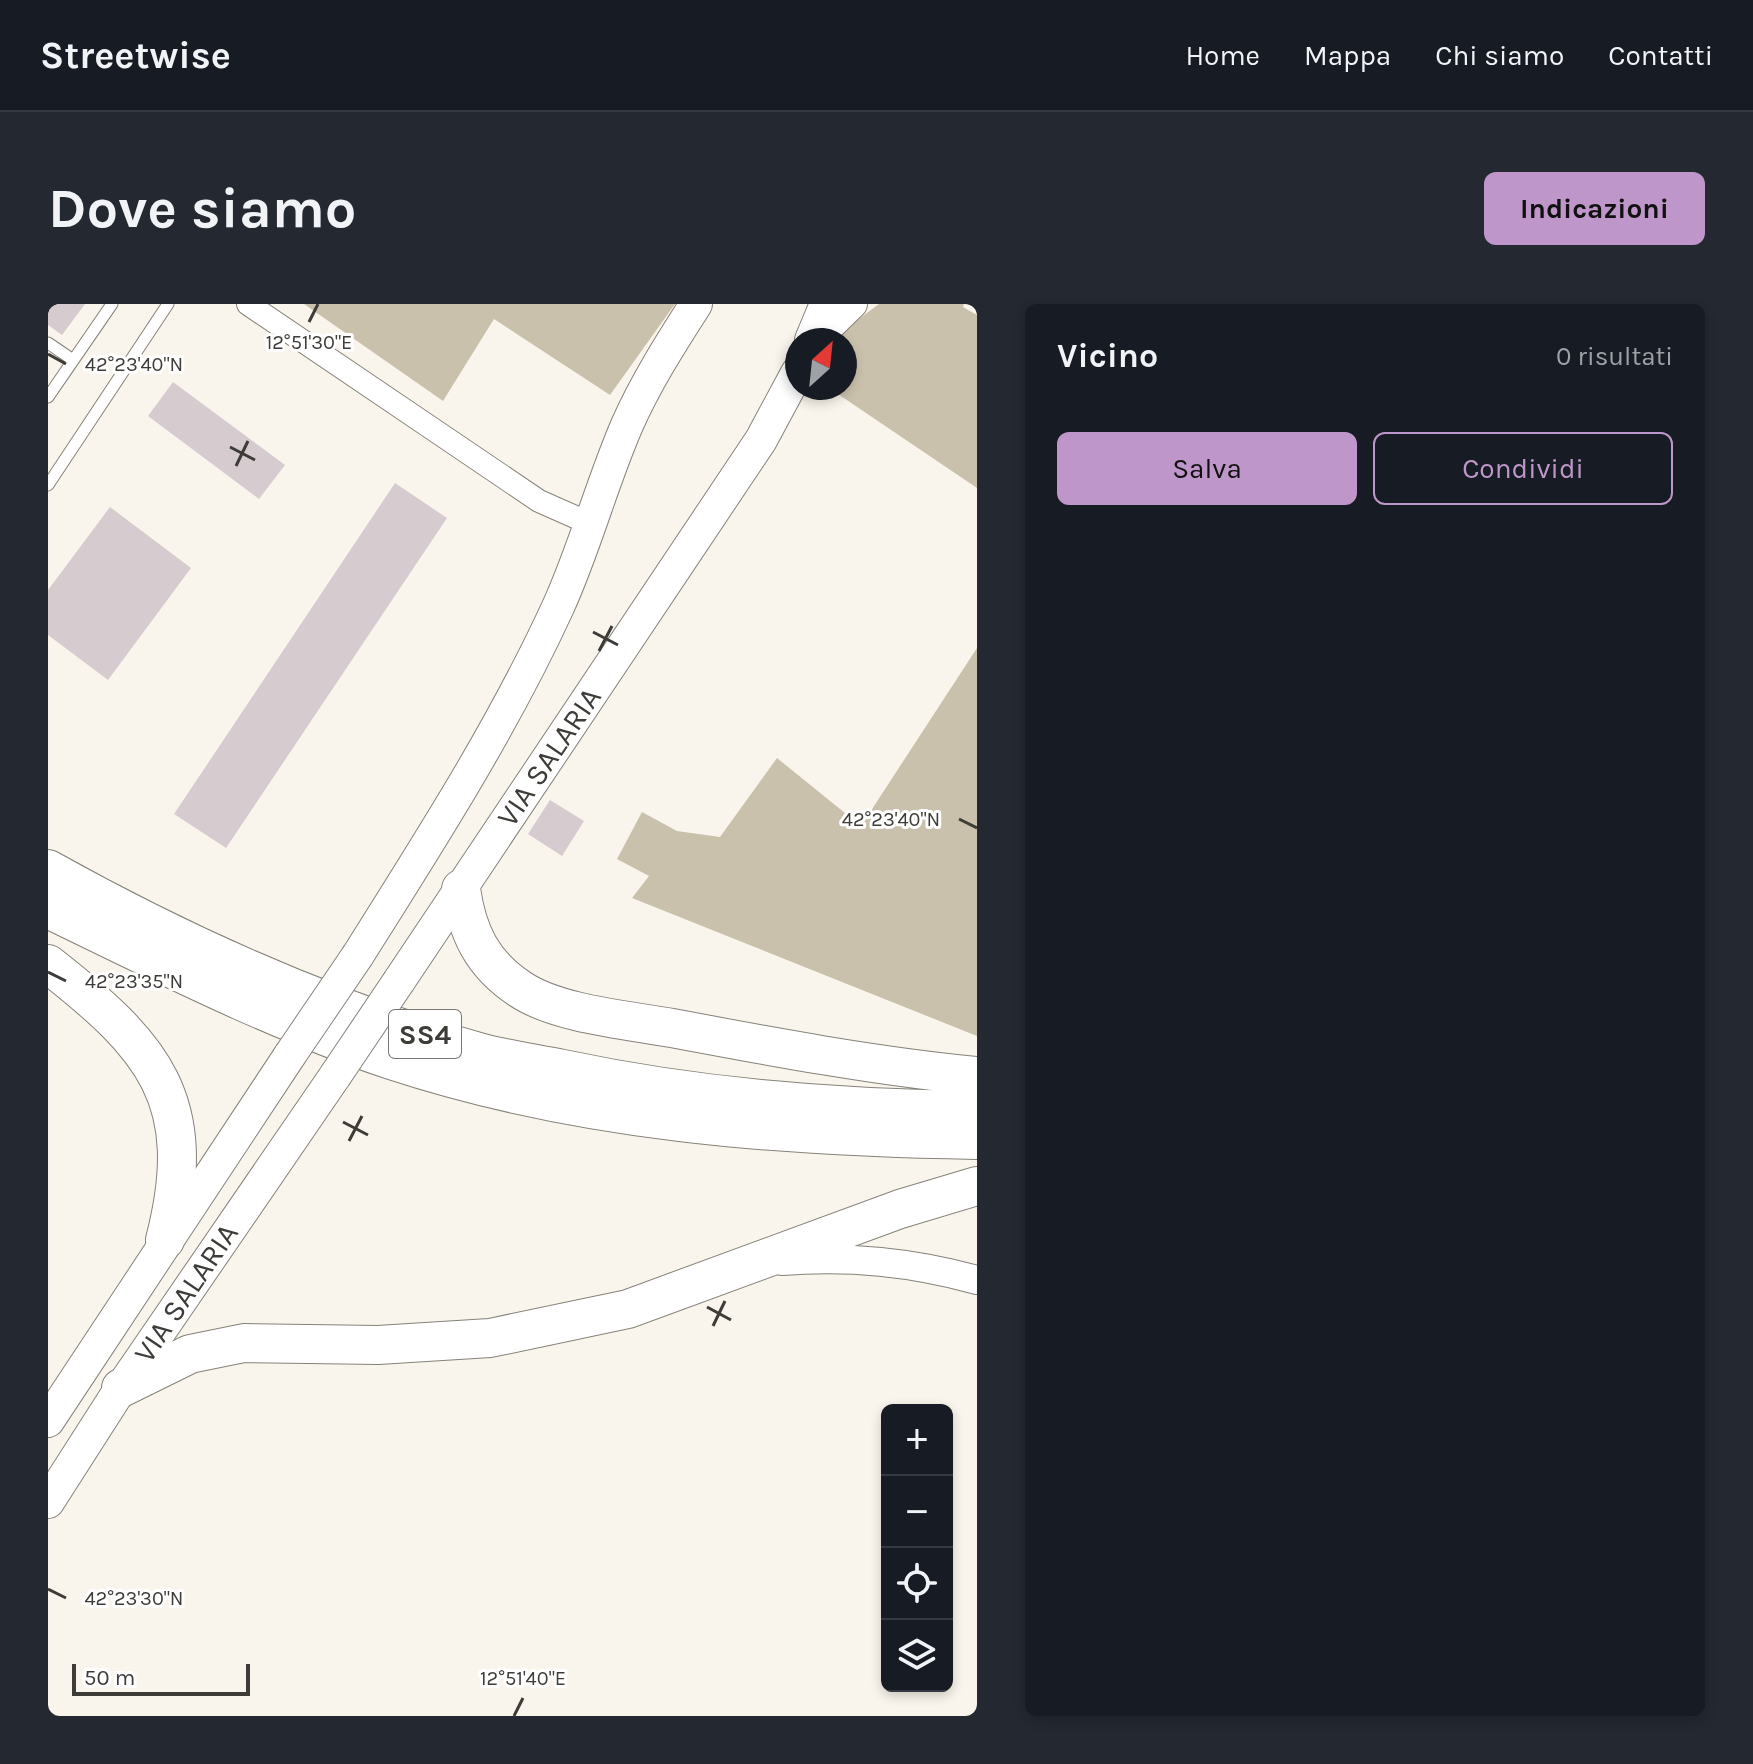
<!DOCTYPE html>
<html lang="it">
<head>
<meta charset="utf-8">
<style>
	body { margin:0; font-family:Karla,sans-serif; background:#242831; color:#f1f3f6 }
	.controls { position:absolute; right:24px; bottom:24px; display:grid; overflow:hidden; border-radius:12px; box-shadow:0 4px 12px #0003 }
	.controls button { width:72px; height:72px; display:grid; place-items:center; padding:0; border:0; border-bottom:2px solid #363941; background:#171b24; color:#f1f3f6; font:40px sans-serif }
	.compass { position:absolute; left:737px; top:24px; width:72px; height:72px; border-radius:50%; background:#171b24; box-shadow:0 4px 12px #0003; rotate:27deg }
	.scale { position:absolute; left:24px; bottom:20px; width:178px; box-sizing:border-box; padding-left:8px; border:4px solid #3e3c39; border-top:0; font-size:22px; line-height:28px; white-space:nowrap; color:#3e3c39; -webkit-text-stroke:6px #fff; paint-order:stroke }
	.list { margin:0; padding:0; list-style:none }
	h2 { display:flex; justify-content:space-between; align-items:center; height:104px; margin:0; padding:0 32px; font-size:34px }
	h2 small { font-size:26px; font-weight:400; color:#9ea1a6 }
	.actions { display:flex; gap:16px; padding:24px 32px }
	.actions a { flex:1; padding:18px 0; border:2px solid #bf96c9; border-radius:12px; text-align:center; font-size:28px; color:#bf96c9 }
	.actions .main { background:#bf96c9; color:#111 }
	.icon { flex:none; width:44px; height:44px; fill:none; stroke:currentColor; stroke-width:2; stroke-linecap:round; stroke-linejoin:round }
	.map { position:relative; flex:none; width:929px; height:1412px; overflow:hidden; border-radius:12px }
	header { display:flex; align-items:center; gap:48px; box-sizing:border-box; height:112px; padding:0 40px; background:#171b24; border-bottom:2px solid #363941 }
	header strong { font-size:38px }
	nav { display:flex; gap:44px; margin-inline-start:auto; font-size:28px }
	.intro { display:flex; align-items:center; justify-content:space-between; box-sizing:border-box; height:192px; padding:0 48px }
	h1 { margin:0; font-size:56px }
	.button { padding:20px 36px; border-radius:12px; background:#bf96c9; color:#111; font-size:28px; font-weight:700 }
	main { display:flex; gap:48px; padding:0 48px }
	aside { flex:1; background:#171b24; border-radius:12px; box-shadow:0 4px 12px #0003 }
	.map>svg:first-child { display:block }
</style>
</head>
<body>
<header>
<strong>Streetwise</strong>
<nav><a>Home</a><a>Mappa</a><a>Chi siamo</a><a>Contatti</a></nav>
</header>
<div class="intro"><h1>Dove siamo</h1><a class="button">Indicazioni</a></div>
<main>
<div class="map">
<svg width="929" height="1412" viewBox="0 0 929 1412">
	<rect width="100%" height="100%" fill="#faf5ec"/>
	<path fill="#cac1ad" d="M 256,0 L 627,0 L 562,91 L 446,15 L 395,97 Z
		M 831,0 L 916,0 L 915,3 L 929,11 L 929,184 L 781,84 L 797,84 L 797,36 L 790,36 L 792,29 Z
		M 929,344 L 929,732 L 584,594 L 601,572 L 569,555 L 594,508 L 629,527 L 672,533 L 729,454 L 813,522 Z"/>
	<path fill="#d6cbcf" d="M 0,0 L 37,0 L 14,31 L 0,21 Z
		M 125,78 L 237,161 L 211,195 L 100,112 Z
		M 347,179 L 399,214 L 178,544 L 126,510 Z
		M 62,203 L 143,264 L 60,376 L 0,331 L 0,286 Z
		M 502,496 L 536,517 L 514,552 L 480,530 Z"/>
	<g fill="none" stroke-linecap="round" stroke-linejoin="round">
		<defs>
			<path id="service" d="M 0,39 L 25,56
				M 0,93 L 64,0
				M 0,181 L 120,0"/>
			<path id="minor" d="M 200,0 L 491,197 L 543,220"/>
			<path id="tertiary" d="M 768,36 L 805,0
				M 734,957 C 802,952 863,958 929,976"/>
			<path id="secondary" d="M 763,36 L 778,0
				M 310,651 C 381,538 454,425 510,303 C 537,244 553,181 579,121 C 598,78 623,39 648,0
				M 351,677 L 713,136 L 749,69
				M 0,1117 L 242,751
				M 0,1198 L 73,1084 L 287,772"/>
			<path id="trunk" d="M 0,565 C 138,642 285,708 438,750 C 464,756 490,760 515,765 C 652,794 789,805 929,806
				M 413,585 C 419,628 434,660 472,685 C 509,710 579,716 624,724 C 725,743 826,762 929,772
				M 0,605 C 112,659 225,717 343,756 C 531,818 732,833 929,836
				M 0,660 C 106,743 153,796 117,936
				M 73,1084 L 142,1050 L 196,1039 L 330,1041 L 442,1034 L 580,1005 L 852,905 L 929,882"/>
		</defs>
		<use href="#service" stroke="#858279" stroke-width="13"/>
		<use href="#minor" stroke="#858279" stroke-width="24"/>
		<use href="#tertiary" stroke="#858279" stroke-width="30"/>
		<use href="#secondary" stroke="#858279" stroke-width="34"/>
		<use href="#trunk" stroke="#858279" stroke-width="40"/>
		<use href="#service" stroke="#fff" stroke-width="11"/>
		<use href="#minor" stroke="#fff" stroke-width="22"/>
		<use href="#tertiary" stroke="#fff" stroke-width="28"/>
		<use href="#secondary" stroke="#fff" stroke-width="32"/>
		<use href="#trunk" stroke="#fff" stroke-width="38"/>
		<defs>
			<path id="secondary-bridge" d="M 242,751 L 310,651
				M 287,772 L 351,677"/>
		</defs>
		<use href="#secondary-bridge" stroke="#858279" stroke-width="34" stroke-linecap="butt"/>
		<use href="#secondary-bridge" stroke="#fff" stroke-width="32"/>
	</g>
	<path fill="none" stroke="#3e3c39" stroke-width="3" d="M 261,18 L 270,0M 0,50 L 18,60M 182,143 L 207,156M 188,162 L 200,137M 545,328 L 570,341M 551,347 L 564,322M 911,515 L 929,524M 0,668 L 18,677M 295,818 L 320,831M 301,837 L 314,812M 659,1003 L 683,1016M 665,1022 L 677,997M 0,1285 L 18,1294M 466,1412 L 475,1394"/>
	<g text-anchor="middle" dominant-baseline="central" stroke-width="6" stroke-linejoin="round" paint-order="stroke">
		<rect fill="#fff" stroke="#787674" stroke-width="2" x="341" y="706" width="72" height="48" rx="6"/>
		<g font-size="28" font-weight="bold" fill="#3e3c39">
			<text x="377" y="730">SS4</text>
		</g>
		<g font-size="30" fill="#3e3c39" stroke="#fff">
			<text transform="translate(501 453) rotate(-56)">VIA SALARIA</text>
			<text transform="translate(138 989) rotate(-56)">VIA SALARIA</text>
		</g>
	</g>
	<g font-size="20" text-anchor="middle" fill="#3e3c39" stroke="#fff" stroke-width="6" stroke-linejoin="round" paint-order="stroke">
		<text x="261" y="45">12°51'30"E</text>
		<text x="86" y="67">42°23'40"N</text>
		<text x="843" y="522">42°23'40"N</text>
		<text x="86" y="684">42°23'35"N</text>
		<text x="86" y="1301">42°23'30"N</text>
		<text x="475" y="1381">12°51'40"E</text>
	</g>
</svg>
<div class="controls">
<button>+</button>
<button>−</button>
<button><svg class="icon" aria-label="locate" viewBox="0 0 24 24"><circle cx="12" cy="12" r="6"/><path d="M12 2v4M12 18v4M2 12h4M18 12h4"/></svg></button>
<button><svg class="icon" aria-label="layers" viewBox="0 0 24 24"><path d="M12 4l9 5-9 5-9-5zM3 14l9 5 9-5"/></svg></button>
</div>
<svg class="compass" viewBox="-18 -18 36 36"><path d="M0-13l5 13h-10z" fill="#e53935"/><path d="M0 13l5-13h-10z" fill="#9ea1a6"/></svg>
<div class="scale">50 m</div>
</div>
<aside>
<h2>Vicino<small>0 risultati</small></h2>
<ul class="list">
</ul>
<div class="actions"><a class="main">Salva</a><a>Condividi</a></div>
</aside>
</main>
</body>
</html>
